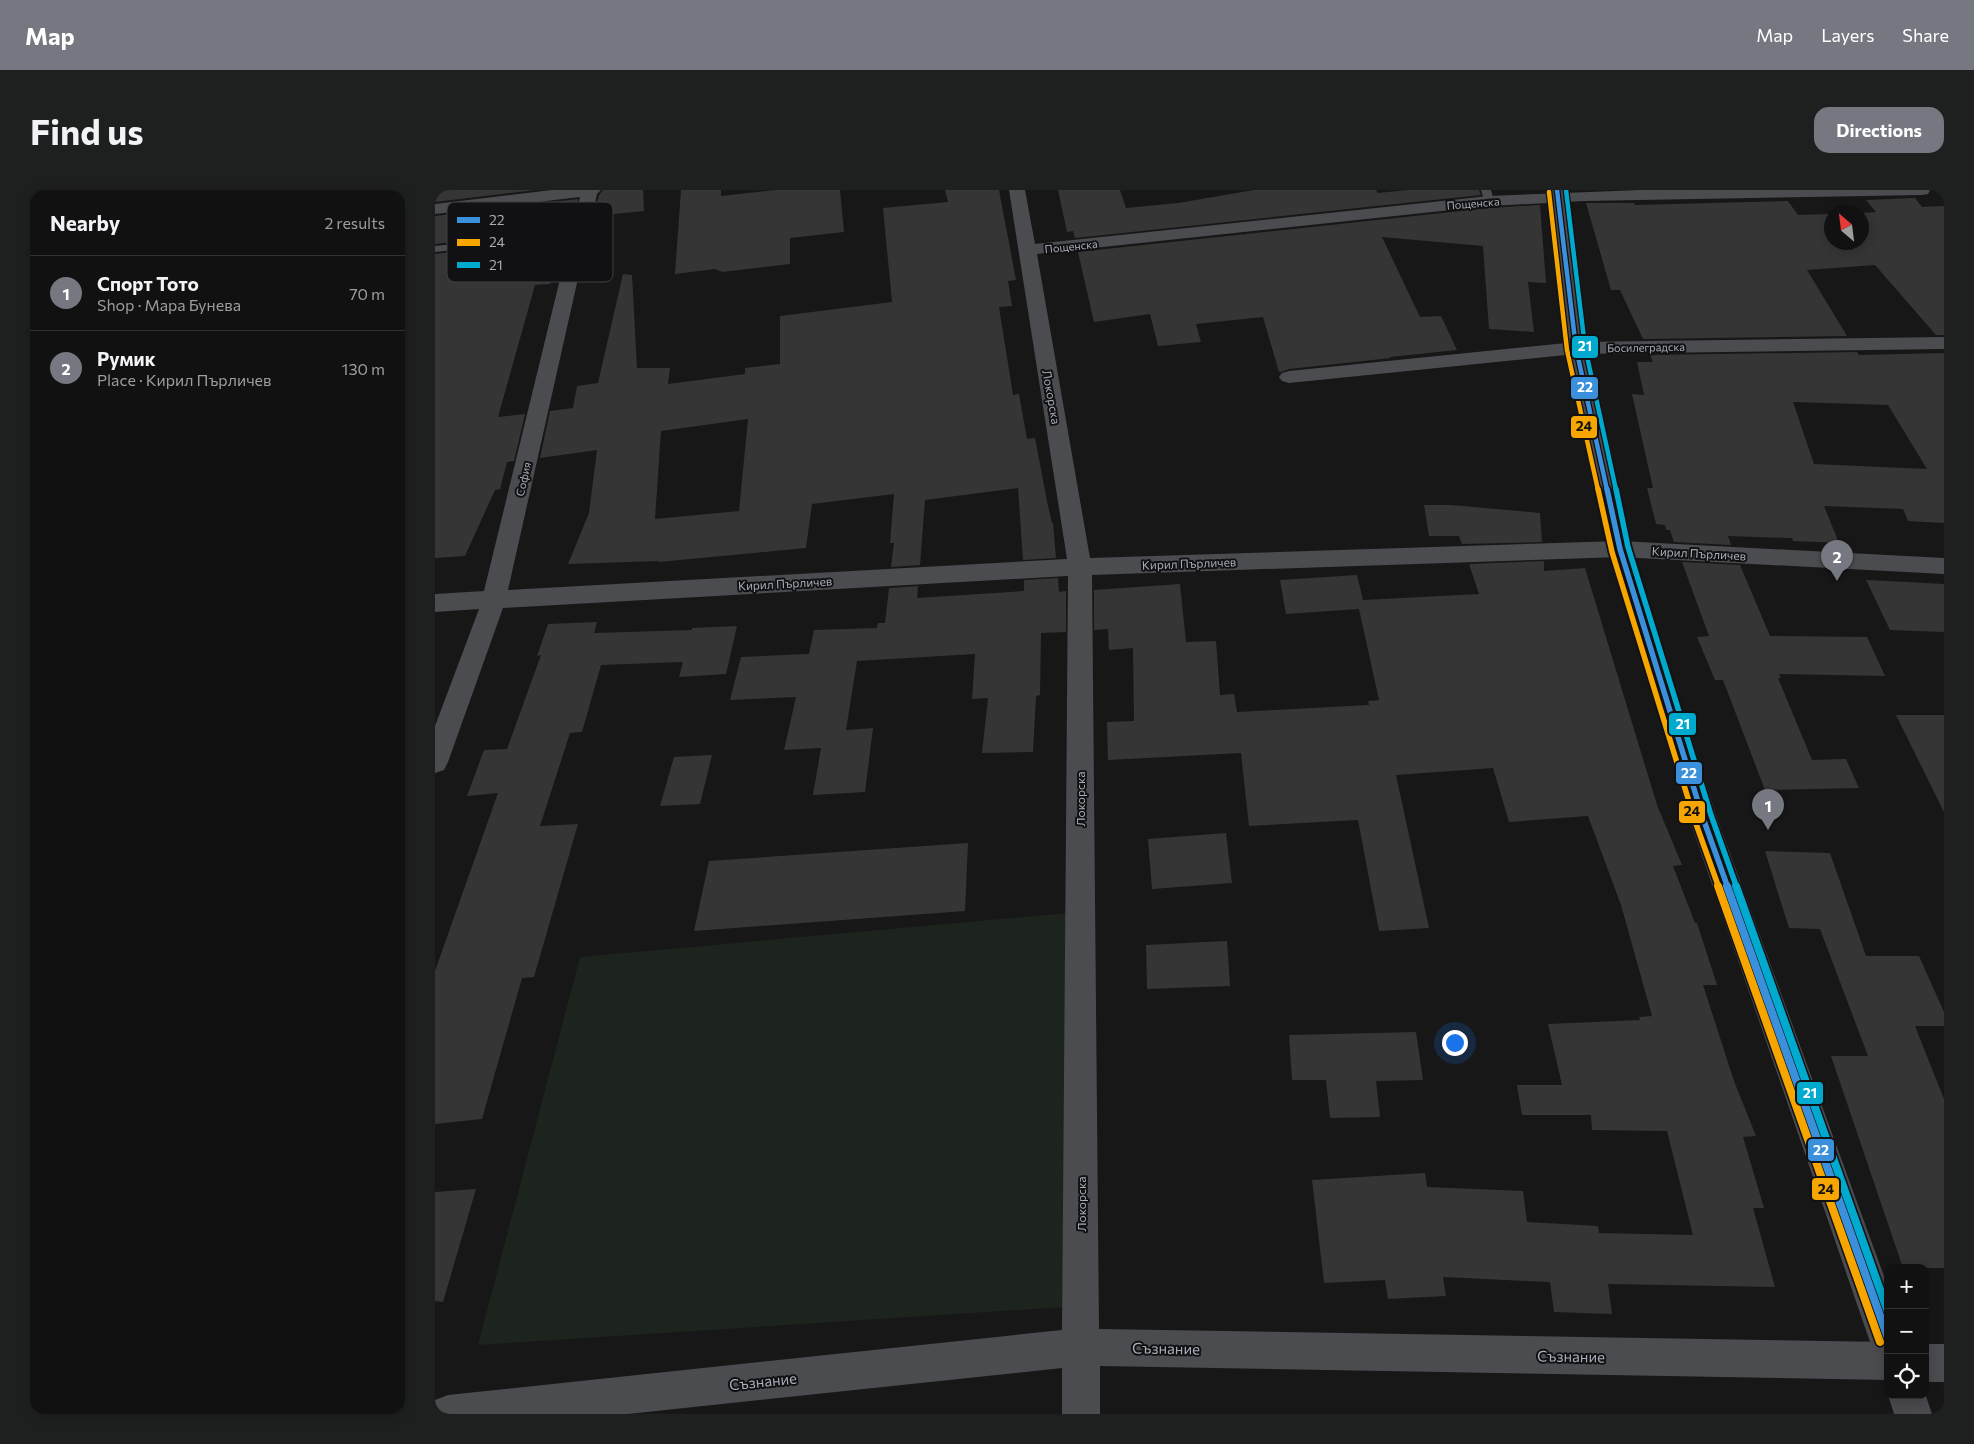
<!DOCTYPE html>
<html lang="en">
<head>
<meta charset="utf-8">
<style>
	body { margin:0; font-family:Commissioner,sans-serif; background:#1e1f1f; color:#f1f3f6 }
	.controls { position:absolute; right:15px; bottom:15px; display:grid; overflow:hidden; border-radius:10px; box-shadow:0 2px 12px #0003 }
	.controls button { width:45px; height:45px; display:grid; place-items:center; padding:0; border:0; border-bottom:1px solid #303131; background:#111; color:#f1f3f6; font:25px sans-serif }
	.compass { position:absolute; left:1389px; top:15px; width:45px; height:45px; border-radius:50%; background:#111; box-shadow:0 2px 12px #0003; rotate:332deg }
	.you { position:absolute; left:1019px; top:852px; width:18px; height:18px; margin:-12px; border:4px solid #fff; border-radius:50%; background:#1a73e8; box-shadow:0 0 0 8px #1a73e833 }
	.badge { display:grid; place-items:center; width:32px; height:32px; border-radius:50%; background:#757880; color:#fff; font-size:16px; font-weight:700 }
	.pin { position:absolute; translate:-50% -41px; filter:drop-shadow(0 1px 2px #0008) }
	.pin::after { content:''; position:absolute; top:26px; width:18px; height:15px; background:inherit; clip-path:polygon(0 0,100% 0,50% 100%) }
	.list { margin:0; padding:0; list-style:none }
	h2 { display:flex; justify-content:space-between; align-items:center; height:65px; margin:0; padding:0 20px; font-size:21px }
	h2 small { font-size:16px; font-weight:400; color:#9c9d9f }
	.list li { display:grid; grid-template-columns:32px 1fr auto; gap:15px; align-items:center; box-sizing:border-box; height:75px; padding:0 20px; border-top:1px solid #303131 }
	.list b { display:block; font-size:19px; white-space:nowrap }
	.list p { margin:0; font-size:16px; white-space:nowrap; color:#9c9d9f }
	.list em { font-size:16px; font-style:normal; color:#9c9d9f }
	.icon { flex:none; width:28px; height:28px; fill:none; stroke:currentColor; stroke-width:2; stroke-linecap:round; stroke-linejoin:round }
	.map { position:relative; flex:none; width:1509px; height:1224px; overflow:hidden; border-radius:15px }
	header { display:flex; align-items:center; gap:30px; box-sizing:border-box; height:70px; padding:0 25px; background:#757880; color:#fff }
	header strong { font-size:24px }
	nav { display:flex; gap:28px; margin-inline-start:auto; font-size:18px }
	.intro { display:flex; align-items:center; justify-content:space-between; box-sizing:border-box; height:120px; padding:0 30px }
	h1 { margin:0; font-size:35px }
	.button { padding:12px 22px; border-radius:15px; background:#757880; color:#fff; font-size:18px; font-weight:700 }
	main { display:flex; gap:30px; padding:0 30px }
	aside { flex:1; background:#111; border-radius:15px; box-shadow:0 2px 12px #0003 }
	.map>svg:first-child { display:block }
</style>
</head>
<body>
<header>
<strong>Map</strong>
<nav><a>Map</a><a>Layers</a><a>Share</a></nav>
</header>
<div class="intro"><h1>Find us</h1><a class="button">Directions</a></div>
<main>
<aside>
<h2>Nearby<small>2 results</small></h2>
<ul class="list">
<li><span class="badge">1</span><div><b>Спорт Тото</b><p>Shop · Мара Бунева</p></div><em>70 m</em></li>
<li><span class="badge">2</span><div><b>Румик</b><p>Place · Кирил Пърличев</p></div><em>130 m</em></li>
</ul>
</aside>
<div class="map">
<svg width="1509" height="1224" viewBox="0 0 1509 1224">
	<rect width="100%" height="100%" fill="#171717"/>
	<path fill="#1d241e" d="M 645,722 L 630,1117 L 43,1155 L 145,767 Z"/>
	<path fill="#353536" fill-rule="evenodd" d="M 0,0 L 101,0 L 0,12 Z
		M 168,0 L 208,0 L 209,21 L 159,26 L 164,5 Z
		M 246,0 L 286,0 L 286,6 L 341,0 L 405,0 L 409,42 L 355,48 L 355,74 L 287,82 L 280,79 L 240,84 Z
		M 510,0 L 564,0 L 581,90 L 573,91 L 577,116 L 564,117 L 578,205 L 584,204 L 592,249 L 600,248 L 612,311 L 617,333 L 618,333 L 621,368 L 588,370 L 583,298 L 490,310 L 485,375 L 456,377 L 459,353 L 455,353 L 459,304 L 377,314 L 371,358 L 224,372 L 224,371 L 133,374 L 154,323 L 162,260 L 105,268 L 115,221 L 138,218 L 142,196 L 163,193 L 188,84 L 197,85 L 202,178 L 235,178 L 233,194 L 310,184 L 310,178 L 345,174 L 345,126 L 457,112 L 448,18 L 513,12 ZM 313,229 L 304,321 L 220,329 L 226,241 Z
		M 623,0 L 685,0 L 691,18 L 743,13 L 819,0 L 941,0 L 943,3 L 973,0 L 1044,0 L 1046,5 L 640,48 L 638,41 L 632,42 Z
		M 1480,8 L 1487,17 L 1509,16 L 1509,145 L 1501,145 L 1440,75 L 1372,80 L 1412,146 L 1208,149 L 1185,100 L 1176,100 L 1151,13 L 1199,13 L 1200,15 L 1353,11 L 1363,25 L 1396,24 L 1396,52 L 1426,52 L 1426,23 L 1441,22 L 1431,10 Z
		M 143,9 L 138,29 L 134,29 L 131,40 L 0,54 L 0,26 Z
		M 1105,15 L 1111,93 L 1093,92 L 1099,142 L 1054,139 L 1048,56 L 947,47 L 985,127 L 1006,126 L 1022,160 L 955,167 L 956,168 L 854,179 L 846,182 L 844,182 L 828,127 L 761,134 L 766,152 L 723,156 L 715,124 L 659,132 L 643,62 L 1054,18 Z
		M 128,49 L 115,94 L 100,95 L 63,227 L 90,224 L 79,271 L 72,272 L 65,299 L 60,300 L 30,366 L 0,368 L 0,64 Z
		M 1422,162 L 1424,165 L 1509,163 L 1509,333 L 1473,331 L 1468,319 L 1389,316 L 1404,353 L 1358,351 L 1357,348 L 1293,346 L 1296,355 L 1239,352 L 1235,340 L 1231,340 L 1230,335 L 1221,334 L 1212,298 L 1218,298 L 1197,204 L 1209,205 L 1202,172 L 1218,172 L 1215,165 ZM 1358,212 L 1453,215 L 1492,279 L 1379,274 Z
		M 989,315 L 1017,315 L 1105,323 L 1107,352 L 1027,354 L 1024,346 L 994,346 Z
		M 1109,371 L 1109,381 L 1150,378 L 1222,615 L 1247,675 L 1238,676 L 1260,733 L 1262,733 L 1282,795 L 1268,795 L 1299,891 L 1321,946 L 1308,947 L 1329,1018 L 1318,1018 L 1340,1097 L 1173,1094 L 1177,1124 L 1119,1122 L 1115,1092 L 1008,1087 L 1011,1106 L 953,1109 L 950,1090 L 889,1093 L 877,990 L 990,983 L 992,997 L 1088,1001 L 1092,1032 L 1163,1036 L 1164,1043 L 1258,1045 L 1232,941 L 1157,940 L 1156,925 L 1087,925 L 1082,895 L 1127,895 L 1113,834 L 1205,830 L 1204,827 L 1217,826 L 1186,715 L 1153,626 L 1074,632 L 1058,578 L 961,585 L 994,738 L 944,741 L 923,630 L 814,636 L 806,563 L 673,570 L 672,532 L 699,531 L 698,458 L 674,460 L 673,439 L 659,440 L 659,400 L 745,394 L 751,452 L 781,451 L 785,505 L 799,504 L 802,522 L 934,515 L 933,511 L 944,510 L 924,419 L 851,424 L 845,390 L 922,385 L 928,410 L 1044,404 L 1034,374 Z
		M 1247,372 L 1305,375 L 1335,446 L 1432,447 L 1450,486 L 1344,484 L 1346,488 L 1343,488 L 1377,570 L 1411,569 L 1424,598 L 1330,600 L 1288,490 L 1280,490 L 1262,447 L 1274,446 Z
		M 623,388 L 624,402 L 631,401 L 631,442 L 606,443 L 605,505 L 601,506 L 598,562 L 547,563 L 553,508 L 537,509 L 540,464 L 422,471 L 411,540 L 438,538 L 430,602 L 378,605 L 386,558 L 349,560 L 361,507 L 295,510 L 306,467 L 374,464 L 379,440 L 442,438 L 443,433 L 450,433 L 454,398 L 483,396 L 482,408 L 589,401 L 589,390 Z
		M 1431,390 L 1509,394 L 1509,442 L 1455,440 Z
		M 162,432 L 159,443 L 257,440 L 257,438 L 302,436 L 291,484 L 244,487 L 248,472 L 166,475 L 147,542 L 135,543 L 105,636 L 143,634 L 99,787 L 87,788 L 47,929 L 0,934 L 0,781 L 63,603 L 32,606 L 49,560 L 72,559 L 106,465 L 102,466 L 113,434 Z
		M 1461,525 L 1509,525 L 1509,622 Z
		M 277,565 L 265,614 L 225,616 L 239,567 Z
		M 791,643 L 797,693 L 717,699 L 713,649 Z
		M 533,653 L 530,721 L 259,741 L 274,671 Z
		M 1330,661 L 1395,663 L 1431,766 L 1484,766 L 1509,822 L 1509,836 L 1480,836 L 1509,909 L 1509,1078 L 1468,1078 L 1396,866 L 1433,866 L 1385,739 L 1354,738 Z
		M 792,751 L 795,796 L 712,799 L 711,755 Z
		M 981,842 L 988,890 L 941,891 L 945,927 L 895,928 L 891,890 L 857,890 L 854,845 Z
		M 41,999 L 8,1112 L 0,1111 L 0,1002 Z"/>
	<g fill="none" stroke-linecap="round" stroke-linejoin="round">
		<path fill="#4b4c50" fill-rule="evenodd" d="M 1046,0 L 1056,0 L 1059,11 L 1058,13 L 1050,13 Z
			M 146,40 L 150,41 L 151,43 L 150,45 L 0,62 L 0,56 Z"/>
		<path fill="#4b4c50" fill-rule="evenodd" d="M 117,0 L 166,0 L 162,4 L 73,400 L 632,369 L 574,0 L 590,0 L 600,54 L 1054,6 L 1206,0 L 1495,0 L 1493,4 L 1487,5 L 1149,11 L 1054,16 L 602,64 L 655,368 L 1185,351 L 1509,368 L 1509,384 L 1185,367 L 657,385 L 664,1139 L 1453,1152 L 1453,1190 L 665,1176 L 665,1224 L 627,1224 L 627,1178 L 193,1224 L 0,1224 L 0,1210 L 13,1205 L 627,1140 L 633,386 L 68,418 L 13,572 L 9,580 L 0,583 L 0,536 L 44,419 L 0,422 L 0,404 L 49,401 L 145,7 L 0,24 L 0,14 Z
			M 1509,147 L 1509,159 L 1141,164 L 854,193 L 847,191 L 844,187 L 847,183 L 854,181 L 1141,152 Z
			M 1490,1154 L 1509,1154 L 1509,1192 L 1490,1192 Z"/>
		<path fill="#4a4a4e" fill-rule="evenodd" d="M 1114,0 L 1130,0 L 1132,8 L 1151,158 L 1196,359 L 1282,628 L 1453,1097 L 1453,1167 L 1440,1162 L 1434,1149 L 1254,628 L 1174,359 L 1131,158 Z
			M 1490,1203 L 1497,1224 L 1459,1224 L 1453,1205 L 1490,1205 Z"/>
		<defs>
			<path id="bus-1-far2" d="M 1122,0 L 1141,158 L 1172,300"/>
			<path id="bus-1-far1" d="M 1172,299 L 1185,359 L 1268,628 L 1293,698"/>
			<path id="bus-1" d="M 1292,696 L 1453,1148"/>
			<path id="bus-2-far2" d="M 1114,2 L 1132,160 L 1163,300"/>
			<path id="bus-2-far1" d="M 1163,299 L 1177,362 L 1260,631 L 1284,698"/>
			<path id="bus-2" d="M 1283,696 L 1445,1152"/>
			<path id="bus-3-far2" d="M 1131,0 L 1150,157 L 1181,300"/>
			<path id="bus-3-far1" d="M 1181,299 L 1193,357 L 1276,625 L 1302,698"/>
			<path id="bus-3" d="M 1301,696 L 1453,1122"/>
		</defs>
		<use href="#bus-1-far2" stroke="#111113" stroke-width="7"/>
		<use href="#bus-1-far1" stroke="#111113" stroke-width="9"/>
		<use href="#bus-1" stroke="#111113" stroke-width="11"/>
		<use href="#bus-2-far2" stroke="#111113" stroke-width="7"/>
		<use href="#bus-2-far1" stroke="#111113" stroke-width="9"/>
		<use href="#bus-2" stroke="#111113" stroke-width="11"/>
		<use href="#bus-3-far2" stroke="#111113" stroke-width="7"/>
		<use href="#bus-3-far1" stroke="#111113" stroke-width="9"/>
		<use href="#bus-3" stroke="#111113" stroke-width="11"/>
		<use href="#bus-1-far2" stroke="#3a90db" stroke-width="4.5"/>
		<use href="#bus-1-far1" stroke="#3a90db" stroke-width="5.5"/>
		<use href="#bus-1" stroke="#3a90db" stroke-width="8"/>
		<use href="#bus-2-far2" stroke="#f7a600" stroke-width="4.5"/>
		<use href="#bus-2-far1" stroke="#f7a600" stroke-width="5.5"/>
		<use href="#bus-2" stroke="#f7a600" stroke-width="8"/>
		<use href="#bus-3-far2" stroke="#00a9ce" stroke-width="4.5"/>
		<use href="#bus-3-far1" stroke="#00a9ce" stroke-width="5.5"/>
		<use href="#bus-3" stroke="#00a9ce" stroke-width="8"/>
	</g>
	<g text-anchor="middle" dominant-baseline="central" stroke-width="4" stroke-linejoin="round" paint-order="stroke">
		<g font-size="11" fill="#a8adb8" stroke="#111113">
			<text transform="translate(1038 13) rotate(-5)">Пощенска</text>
			<text transform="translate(636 56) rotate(-6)">Пощенска</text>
			<text transform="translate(1211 157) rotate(-1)">Босилеградска</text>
			<text transform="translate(88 289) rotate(-77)">София</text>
		</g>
		<g font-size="12" fill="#a8adb8" stroke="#111113">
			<text transform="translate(617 207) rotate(80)">Локорска</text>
			<text transform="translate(1264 363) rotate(3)">Кирил Пърличев</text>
			<text transform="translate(754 373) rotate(-2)">Кирил Пърличев</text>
			<text transform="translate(350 393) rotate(-3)">Кирил Пърличев</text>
			<text transform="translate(645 609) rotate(-90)">Локорска</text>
			<text transform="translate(646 1014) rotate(-90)">Локорска</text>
		</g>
		<g font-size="15" fill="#a8adb8" stroke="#111113">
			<text transform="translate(731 1158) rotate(1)">Съзнание</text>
			<text transform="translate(1136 1166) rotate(1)">Съзнание</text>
			<text transform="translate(328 1191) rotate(-6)">Съзнание</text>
		</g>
	</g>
	<rect x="12" y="12" width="166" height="80" rx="8" fill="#111113" stroke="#3e4045" stroke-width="1"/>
	<rect x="22" y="27" width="23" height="6" fill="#3a90db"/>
	<rect x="22" y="49" width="23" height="7" fill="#f7a600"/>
	<rect x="22" y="72" width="23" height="6" fill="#00a9ce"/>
	<g font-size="14" fill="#a8adb8">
		<text x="54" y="35">22</text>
		<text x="54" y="57">24</text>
		<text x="54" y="80">21</text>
	</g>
	<g stroke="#111113" stroke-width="2">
		<rect x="1136" y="145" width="28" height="24" rx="5" fill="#00a9ce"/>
		<rect x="1135" y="186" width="29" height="24" rx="5" fill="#3a90db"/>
		<rect x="1135" y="225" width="28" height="24" rx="5" fill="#f7a600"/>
		<rect x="1233" y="522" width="29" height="24" rx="5" fill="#00a9ce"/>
		<rect x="1240" y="571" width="28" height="24" rx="5" fill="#3a90db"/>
		<rect x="1243" y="610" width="28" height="24" rx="5" fill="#f7a600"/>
		<rect x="1361" y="891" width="28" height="24" rx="5" fill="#00a9ce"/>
		<rect x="1372" y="948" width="28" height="24" rx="5" fill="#3a90db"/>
		<rect x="1376" y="987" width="29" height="24" rx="5" fill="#f7a600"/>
	</g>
	<g font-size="14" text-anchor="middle" font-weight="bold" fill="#fff">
		<text x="1150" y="161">21</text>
		<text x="1150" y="202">22</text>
		<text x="1248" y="539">21</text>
		<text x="1254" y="588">22</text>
		<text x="1375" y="908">21</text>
		<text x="1386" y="965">22</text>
	</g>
	<g font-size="14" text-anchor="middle" font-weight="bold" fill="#111">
		<text x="1149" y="241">24</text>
		<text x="1257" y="626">24</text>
		<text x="1391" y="1004">24</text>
	</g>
</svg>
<div class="controls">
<button>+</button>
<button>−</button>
<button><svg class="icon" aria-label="locate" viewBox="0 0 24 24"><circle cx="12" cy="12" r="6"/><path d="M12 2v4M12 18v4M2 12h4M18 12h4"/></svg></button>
</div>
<svg class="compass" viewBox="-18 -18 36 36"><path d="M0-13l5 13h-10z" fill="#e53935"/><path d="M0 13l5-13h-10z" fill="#9c9d9f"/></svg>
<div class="you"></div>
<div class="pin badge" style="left:1333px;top:640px">1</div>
<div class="pin badge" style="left:1402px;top:391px">2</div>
</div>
</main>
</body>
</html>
